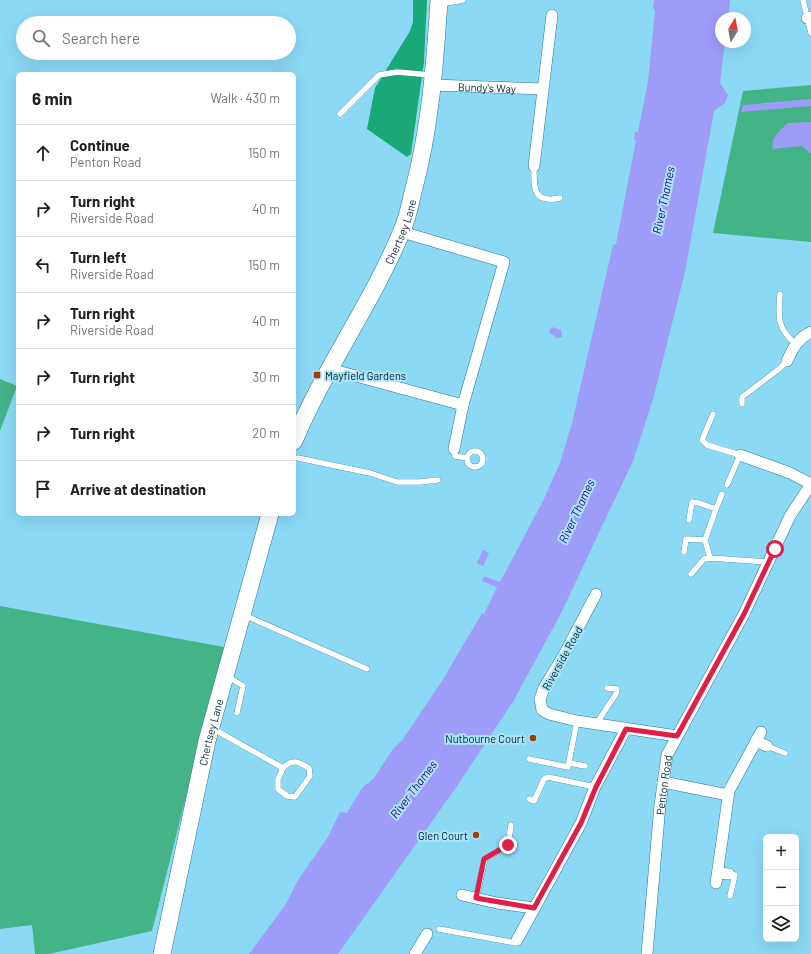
<!DOCTYPE html>
<html lang="en">
<head>
<meta charset="utf-8">
<style>
	body { margin:0; font-family:Barlow,sans-serif; background:#f2f2f2; color:#202124 }
	.controls { position:absolute; right:12px; bottom:12px; display:grid; overflow:hidden; border-radius:6px; box-shadow:0 4px 16px #0002 }
	.controls button { width:36px; height:36px; display:grid; place-items:center; padding:0; border:0; border-bottom:1px solid #e0e0e0; background:#fff; color:#202124; font:20px sans-serif }
	.compass { position:absolute; left:715px; top:12px; width:36px; height:36px; border-radius:50%; background:#fff; box-shadow:0 4px 16px #0002; rotate:10deg }
	.stop { position:absolute; width:12px; height:12px; margin:-9px; border:3px solid #e11d48; border-radius:50%; background:#fff }
	.stop.end { background:#e11d48; border-color:#fff; box-shadow:0 1px 4px #0008 }
	.list { margin:0; padding:0; list-style:none }
	h2 { display:flex; justify-content:space-between; align-items:center; height:52px; margin:0; padding:0 16px; font-size:17px }
	h2 small { font-size:13px; font-weight:400; color:#757577 }
	.list li { display:grid; grid-template-columns:26px 1fr auto; gap:12px; align-items:center; box-sizing:border-box; height:56px; padding:0 16px; border-top:1px solid #e0e0e0 }
	.list b { display:block; font-size:15px; white-space:nowrap }
	.list p { margin:0; font-size:13px; white-space:nowrap; color:#757577 }
	.list em { font-size:13px; font-style:normal; color:#757577 }
	.icon { flex:none; width:22px; height:22px; fill:none; stroke:currentColor; stroke-width:2; stroke-linecap:round; stroke-linejoin:round }
	.map { position:relative; flex:none; width:811px; height:954px; overflow:hidden }
	.search { position:absolute; background:#fff; box-shadow:0 4px 16px #0002; left:16px; top:16px; width:280px; height:44px; display:flex; align-items:center; gap:10px; box-sizing:border-box; padding:0 14px; border-radius:22px; color:#757577; font-size:15px }
	.panel { position:absolute; background:#fff; box-shadow:0 4px 16px #0002; left:16px; top:72px; width:280px; height:444px; border-radius:6px }
	.map>svg:first-child { display:block }
</style>
</head>
<body>
<div class="map">
<svg width="811" height="954" viewBox="0 0 811 954">
	<rect width="100%" height="100%" fill="#8cd9f6"/>
	<path fill="#44b387" d="M 811,85 L 811,242 L 713,233 L 743,91 Z
		M 0,379 L 17,386 L 0,431 Z
		M 0,606 L 224,647 L 152,931 L 49,954 L 35,954 L 32,925 L 0,929 Z"/>
	<path fill="#1ba879" d="M 413,0 L 427,0 L 424,62 L 411,154 L 407,157 L 367,129 L 375,88 L 410,31 L 413,22 Z"/>
	<path fill="#9e9cf9" d="M 654,0 L 730,0 L 728,18 L 721,18 L 721,42 L 725,42 L 720,83 L 728,95 L 725,103 L 714,111 L 685,272 L 653,399 L 633,461 L 560,615 L 514,700 L 457,786 L 338,954 L 249,954 L 286,904 L 298,880 L 328,837 L 340,812 L 347,813 L 362,788 L 374,778 L 393,749 L 403,739 L 442,681 L 482,613 L 484,614 L 497,587 L 482,581 L 484,576 L 500,582 L 543,501 L 560,463 L 572,423 L 613,245 L 616,244 L 636,140 L 634,140 L 635,132 L 638,132 L 648,82 L 655,10 L 653,9 Z
		M 811,99 L 811,106 L 741,112 L 743,105 Z
		M 811,122 L 811,154 L 802,146 L 773,149 C 770,137 780,131 788,123 Z
		M 552,327 L 561,330 L 562,337 L 557,338 L 549,332 Z
		M 483,550 L 489,553 L 483,566 L 477,563 Z"/>
	<g fill="none" stroke-linecap="round" stroke-linejoin="round">
		<defs>
			<path id="service" d="M 803,0 L 811,33
				M 441,4 L 463,0
				M 340,114 L 379,75 L 397,72 L 431,75
				M 534,166 C 534,187 532,204 560,198
				M 780,294 C 778,316 777,329 796,344
				M 742,404 L 742,397 L 779,369 L 787,361
				M 713,414 L 702,440 L 707,445 L 740,455 L 727,485
				M 454,449 L 455,456 L 467,458
				M467 459a8 8 0 1 1 16 0a8 8 0 1 1-16 0Z
				M 298,458 L 370,473 L 397,482 L 420,482 L 438,480
				M 716,509 L 722,494
				M 689,520 L 692,502 L 699,503 L 716,509 L 705,540 L 710,558 L 768,562
				M 684,552 L 686,539 L 705,540
				M 691,574 L 704,559 L 710,558
				M 244,615 L 367,669
				M 227,676 L 243,686 L 237,713
				M 596,724 L 616,694 L 617,689 L 607,688
				M 212,728 L 283,768 C 292,758 299,762 309,768 L 310,776 L 295,797 L 287,796 L 278,789 L 278,779 L 283,768
				M 767,746 L 785,753
				M 529,759 L 568,767 L 577,721
				M 569,763 L 585,766
				M 529,799 L 534,801 L 544,779 L 548,777 L 595,787
				M 729,874 L 735,875 L 730,896
				M 476,898 L 485,859 L 508,845 L 511,825
				M 439,929 L 516,943 L 517,940"/>
			<g id="minor">
				<path d="M 807,18 L 811,17"/>
				<path id="s1" d="M 432,85 L 542,89"/>
				<path d="M 534,166 L 552,15"/>
				<path d="M 787,361 C 793,348 798,338 811,332"/>
				<path d="M 330,369 L 463,405 L 504,262 L 402,232"/>
				<path d="M 454,449 L 463,405"/>
				<path d="M 740,455 L 790,473 L 811,484"/>
				<path d="M 596,594 L 565,653 L 544,688 L 540,699 L 542,710 L 549,714 L 577,721 L 677,736"/>
				<path d="M 756,741 L 767,746"/>
				<path d="M 663,782 L 728,795"/>
				<path d="M 718,873 L 729,874"/>
				<path d="M 716,883 L 729,791 L 761,732"/>
				<path d="M 462,895 L 497,903 L 534,908"/>
				<path d="M 517,940 L 581,823 L 595,787 L 626,729"/>
				<path d="M 415,954 L 427,934"/>
				<path id="s2" d="M 647,954 L 660,805 L 667,755 L 744,614 L 790,516 L 811,484"/>
			</g>
			<g id="primary">
				<path id="s3" d="M 294,441 C 324,369 371,305 401,233 C 407,220 410,206 413,192 C 430,130 435,64 439,0"/>
				<path id="s4" d="M 162,954 L 207,741 L 270,514"/>
			</g>
		</defs>
		<use href="#service" stroke="#277892" stroke-width="6"/>
		<use href="#minor" stroke="#277892" stroke-width="12"/>
		<use href="#primary" stroke="#277892" stroke-width="18"/>
		<use href="#service" stroke="#fff" stroke-width="5.5"/>
		<use href="#minor" stroke="#fff" stroke-width="11"/>
		<use href="#primary" stroke="#fff" stroke-width="17"/>
	</g>
	<g fill="none" stroke-linecap="round" stroke-linejoin="round">
		<path stroke="#e11d48" stroke-width="5" d="M 508,845 L 484,859 L 476,898 L 534,908 L 581,823 L 596,787 L 626,729 L 677,736 L 744,614 L 775,549"/>
	</g>
	<g fill="#a23f03" stroke="#abe3f9" stroke-width="1.5">
		<rect x="313" y="371" width="8" height="8" rx="2"/>
		<circle cx="533" cy="738" r="4"/>
		<circle cx="476" cy="835" r="4"/>
	</g>
	<g text-anchor="middle" dominant-baseline="central" stroke-width="4" stroke-linejoin="round" paint-order="stroke">
		<g font-size="11" fill="#02242f" stroke="#abe3f9">
			<text stroke="none"><textPath href="#s1" startOffset="55">Bundy's Way</textPath></text>
			<text stroke="none"><textPath href="#s3" startOffset="235">Chertsey Lane</textPath></text>
			<text transform="translate(562 658) rotate(-61)">Riverside Road</text>
			<text stroke="none"><textPath href="#s4" startOffset="227">Chertsey Lane</textPath></text>
			<text stroke="none"><textPath href="#s2" startOffset="170">Penton Road</textPath></text>
		</g>
		<g font-size="11" fill="#02242f" stroke="#abe3f9" text-anchor="end">
			<text x="325" y="375" text-anchor="start">Mayfield Gardens</text>
			<text x="525" y="738">Nutbourne Court</text>
			<text x="468" y="835">Glen Court</text>
		</g>
		<g font-size="12" font-style="italic" fill="#280772" stroke="#abe3f9">
			<text transform="translate(663 200) rotate(-78)">River Thames</text>
			<text transform="translate(576 511) rotate(-65)">River Thames</text>
			<text transform="translate(413 789) rotate(-53)">River Thames</text>
		</g>
	</g>
</svg>
<div class="controls">
<button>+</button>
<button>−</button>
<button><svg class="icon" aria-label="layers" viewBox="0 0 24 24"><path d="M12 4l9 5-9 5-9-5zM3 14l9 5 9-5"/></svg></button>
</div>
<svg class="compass" viewBox="-18 -18 36 36"><path d="M0-13l5 13h-10z" fill="#e53935"/><path d="M0 13l5-13h-10z" fill="#757577"/></svg>
<div class="stop" style="left:775px;top:549px"></div>
<div class="stop end" style="left:508px;top:845px"></div>
<div class="search"><svg class="icon" aria-label="search" viewBox="0 0 24 24"><circle cx="10" cy="10" r="6"/><path d="M15 15l6 6"/></svg>Search here</div>
<section class="panel">
<h2>6 min<small>Walk · 430 m</small></h2>
<ul class="list">
<li><svg class="icon" aria-label="ahead" viewBox="0 0 24 24"><path d="M12 20V5M6 11l6-6 6 6"/></svg><div><b>Continue</b><p>Penton Road</p></div><em>150 m</em></li>
<li><svg class="icon" aria-label="right" viewBox="0 0 24 24"><path d="M7 20v-9h11M14 6l5 5-5 5"/></svg><div><b>Turn right</b><p>Riverside Road</p></div><em>40 m</em></li>
<li><svg class="icon" aria-label="left" viewBox="0 0 24 24"><path d="M17 20v-9H6M10 6l-5 5 5 5"/></svg><div><b>Turn left</b><p>Riverside Road</p></div><em>150 m</em></li>
<li><svg class="icon" aria-label="right" viewBox="0 0 24 24"><path d="M7 20v-9h11M14 6l5 5-5 5"/></svg><div><b>Turn right</b><p>Riverside Road</p></div><em>40 m</em></li>
<li><svg class="icon" aria-label="right" viewBox="0 0 24 24"><path d="M7 20v-9h11M14 6l5 5-5 5"/></svg><div><b>Turn right</b></div><em>30 m</em></li>
<li><svg class="icon" aria-label="right" viewBox="0 0 24 24"><path d="M7 20v-9h11M14 6l5 5-5 5"/></svg><div><b>Turn right</b></div><em>20 m</em></li>
<li><svg class="icon" aria-label="arrive" viewBox="0 0 24 24"><path d="M6 21V4h12l-3 4 3 4H6"/></svg><div><b>Arrive at destination</b></div></li>
</ul>
</section>
</div>
</body>
</html>
